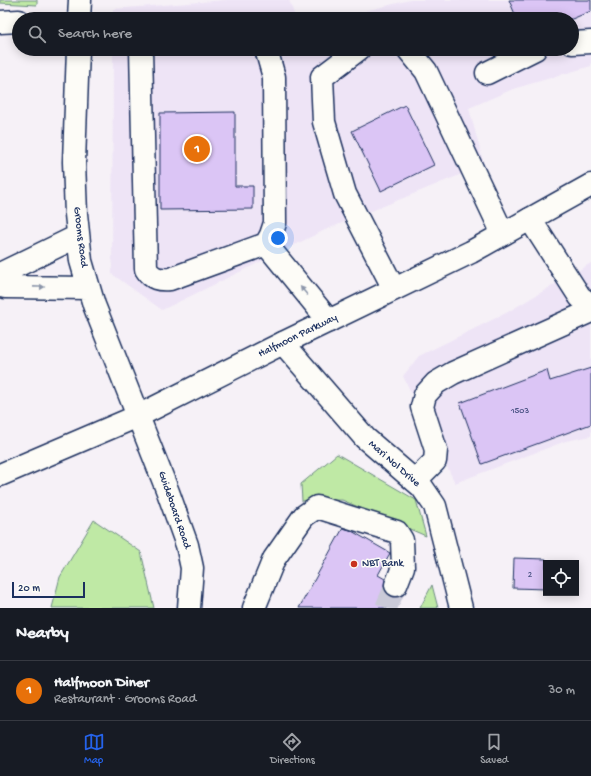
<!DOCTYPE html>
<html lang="en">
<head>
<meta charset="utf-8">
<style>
	body { margin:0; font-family:"Gochi Hand",sans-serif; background:#242831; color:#f1f3f6 }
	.controls { position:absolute; right:12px; bottom:12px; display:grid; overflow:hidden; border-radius:0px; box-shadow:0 2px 10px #0003 }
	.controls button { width:36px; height:36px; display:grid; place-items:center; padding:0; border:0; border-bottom:1px solid #363941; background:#171b24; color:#f1f3f6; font:20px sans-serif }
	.scale { position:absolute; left:12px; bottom:10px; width:73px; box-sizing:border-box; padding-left:4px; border:2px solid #1b2f5e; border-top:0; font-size:11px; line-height:14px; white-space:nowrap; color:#1b2f5e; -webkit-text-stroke:3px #fdfcf7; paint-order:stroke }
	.you { position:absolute; left:278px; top:238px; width:14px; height:14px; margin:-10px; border:3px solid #fff; border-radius:50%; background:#1a73e8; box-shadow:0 0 0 6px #1a73e833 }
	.badge { display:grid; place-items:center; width:26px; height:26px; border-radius:50%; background:#2563eb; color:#fff; font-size:13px; font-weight:700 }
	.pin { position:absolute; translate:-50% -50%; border:2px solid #fff; box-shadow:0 1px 4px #0006 }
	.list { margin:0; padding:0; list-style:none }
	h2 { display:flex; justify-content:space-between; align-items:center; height:52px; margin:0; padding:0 16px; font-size:17px }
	h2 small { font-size:13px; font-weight:400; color:#9ea1a6 }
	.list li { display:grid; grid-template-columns:26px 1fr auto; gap:12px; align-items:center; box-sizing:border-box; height:60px; padding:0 16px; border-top:1px solid #363941 }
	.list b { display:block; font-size:15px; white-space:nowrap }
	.list p { margin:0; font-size:13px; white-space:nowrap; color:#9ea1a6 }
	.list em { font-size:13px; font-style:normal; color:#9ea1a6 }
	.icon { flex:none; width:22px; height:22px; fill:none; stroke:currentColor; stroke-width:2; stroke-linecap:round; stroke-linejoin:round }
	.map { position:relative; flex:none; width:591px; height:608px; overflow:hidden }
	.search { position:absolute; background:#171b24; box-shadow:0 2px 10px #0003; left:12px; right:12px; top:12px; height:44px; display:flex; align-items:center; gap:10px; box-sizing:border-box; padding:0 14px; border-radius:22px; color:#9ea1a6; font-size:15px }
	.sheet { height:112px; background:#171b24 }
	nav { display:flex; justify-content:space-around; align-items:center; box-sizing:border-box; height:56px; border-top:1px solid #363941; background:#171b24; font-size:11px; color:#9ea1a6 }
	nav a { display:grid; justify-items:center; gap:2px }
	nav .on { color:#2563eb }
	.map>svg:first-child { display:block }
</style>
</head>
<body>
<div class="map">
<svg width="591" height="608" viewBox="0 0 591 608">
	<rect width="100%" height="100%" fill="#f6f1f7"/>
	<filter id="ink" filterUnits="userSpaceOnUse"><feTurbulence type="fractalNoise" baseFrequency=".025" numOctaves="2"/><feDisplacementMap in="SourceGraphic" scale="8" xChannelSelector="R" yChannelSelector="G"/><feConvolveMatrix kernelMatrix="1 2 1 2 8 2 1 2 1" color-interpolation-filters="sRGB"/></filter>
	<g filter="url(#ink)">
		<path fill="#eee4f6" d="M 226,0 L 289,0 L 296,19 L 113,19 L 113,9 Z
			M 410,0 L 591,0 L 591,66 L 513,89 L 469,108 L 484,165 L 325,230 L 162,310 L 112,274 L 113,49 L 572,49 L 572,19 L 332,19 Z
			M 591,263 L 591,436 L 566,441 L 455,483 L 403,376 L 419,356 L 506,313 Z"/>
		<path fill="#bfe9a5" stroke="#6d8c82" d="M 0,0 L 37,0 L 37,5 L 0,3 Z
			M 337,454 L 416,500 L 426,536 L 342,500 L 302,501 L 301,484 Z
			M 94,520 L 141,552 L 154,608 L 52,608 L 60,577 Z
			M 432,585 L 438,608 L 420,608 Z"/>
		<path fill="#dbc5f5" stroke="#1b2f5e" d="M 509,0 L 591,0 L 591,11 L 572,19 L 517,19 Z
			M 405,105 L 434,165 L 381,191 L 352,131 Z
			M 235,112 L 235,186 L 253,186 L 253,209 L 160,210 L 160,113 Z
			M 591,368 L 591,424 L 482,464 L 460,403 L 547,370 L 550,381 Z
			M 343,528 L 350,530 L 390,553 L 378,575 L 385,579 L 384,587 L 387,593 L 392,597 L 398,597 L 401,596 L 394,608 L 299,608 Z
			M 514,558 L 546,559 L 546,589 L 513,588 Z"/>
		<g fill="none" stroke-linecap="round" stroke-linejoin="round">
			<path stroke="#cacad8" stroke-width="22" stroke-dasharray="22 11" stroke-linecap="butt" d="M 386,608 L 396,585"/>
			<defs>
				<path id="minor" d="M 79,19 L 80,0
					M 0,22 L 19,21
					M 572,43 L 591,42
					M 78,49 L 74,162 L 76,214 L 81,261 L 94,305 L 168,492 L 187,545 L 192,568 L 189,608
					M 141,49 L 146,269 C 152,279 159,280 170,279 L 266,244 L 271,235 L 275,223 L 274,77 L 266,49
					M 359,49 L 322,77 L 324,122 L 345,194 L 394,289
					M 408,49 L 426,71 L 503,234
					M 487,73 L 535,49
					M 530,219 L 580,297 L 591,305
					M 266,244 L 329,321
					M 0,274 L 78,236
					M 0,285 L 5,287 L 89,288
					M 283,343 L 365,438 L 422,487 L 435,506 L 461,608
					M 415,481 L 435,461 L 436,450 L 422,407 L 425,395 L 436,383 L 453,373 L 591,311
					M 254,608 L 274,559 L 304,516 L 317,507 L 397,532 L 402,540 L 403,567 L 396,585"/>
				<path id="major" d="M 0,475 L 138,416 L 283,343 L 471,252 L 591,185"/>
			</defs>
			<use href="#minor" stroke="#1b2f5e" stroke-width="25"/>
			<use href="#major" stroke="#1b2f5e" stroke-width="25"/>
			<use href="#minor" stroke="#fdfcf7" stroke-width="22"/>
			<use href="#major" stroke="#fdfcf7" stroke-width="22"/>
		</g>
		<defs><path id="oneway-solid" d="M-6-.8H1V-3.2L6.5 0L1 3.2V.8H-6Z"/></defs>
		<g fill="#8c96aa">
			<use href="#oneway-solid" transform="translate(39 287) rotate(1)"/>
			<use href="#oneway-solid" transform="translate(304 291) rotate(-130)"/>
		</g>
	</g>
	<circle fill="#c8321e" stroke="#fdfcf7" stroke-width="1.5" cx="354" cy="564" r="4"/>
	<g text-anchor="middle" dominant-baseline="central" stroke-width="3" stroke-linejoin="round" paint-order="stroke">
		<g font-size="9" fill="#4b5484">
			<text x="520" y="411">1503</text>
			<text x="530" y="575">2</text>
		</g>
		<g font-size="11" fill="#1b2f5e" stroke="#fdfcf7">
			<text transform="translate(80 237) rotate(83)">Grooms Road</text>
			<text transform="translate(298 336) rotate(-26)">Halfmoon Parkway</text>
			<text transform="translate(394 464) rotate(41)">Mari Nol Drive</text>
			<text transform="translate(174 510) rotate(71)">Guideboard Road</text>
		</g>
		<g font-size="11" fill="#1b2f5e" stroke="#fdfcf7" text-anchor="start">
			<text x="362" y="564">NBT Bank</text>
		</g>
	</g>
</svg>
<div class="controls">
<button><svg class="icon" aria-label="locate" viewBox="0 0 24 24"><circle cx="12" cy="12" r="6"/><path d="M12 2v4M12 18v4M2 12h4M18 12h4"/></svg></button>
</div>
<div class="scale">20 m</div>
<div class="you"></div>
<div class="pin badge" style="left:197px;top:149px;background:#e8710a">1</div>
<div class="search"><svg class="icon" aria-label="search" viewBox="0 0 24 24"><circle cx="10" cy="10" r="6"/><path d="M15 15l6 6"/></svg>Search here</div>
</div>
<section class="sheet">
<h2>Nearby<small></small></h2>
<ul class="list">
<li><span class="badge" style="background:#e8710a">1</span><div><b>Halfmoon Diner</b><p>Restaurant · Grooms Road</p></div><em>30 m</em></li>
</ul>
</section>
<nav>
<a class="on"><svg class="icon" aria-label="map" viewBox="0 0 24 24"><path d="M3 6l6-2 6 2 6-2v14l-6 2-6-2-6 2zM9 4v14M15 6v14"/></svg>Map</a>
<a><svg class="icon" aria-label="directions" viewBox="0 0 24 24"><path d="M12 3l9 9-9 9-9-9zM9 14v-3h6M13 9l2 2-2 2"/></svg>Directions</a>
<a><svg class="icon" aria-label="saved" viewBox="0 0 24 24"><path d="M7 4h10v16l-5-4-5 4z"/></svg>Saved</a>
</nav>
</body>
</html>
